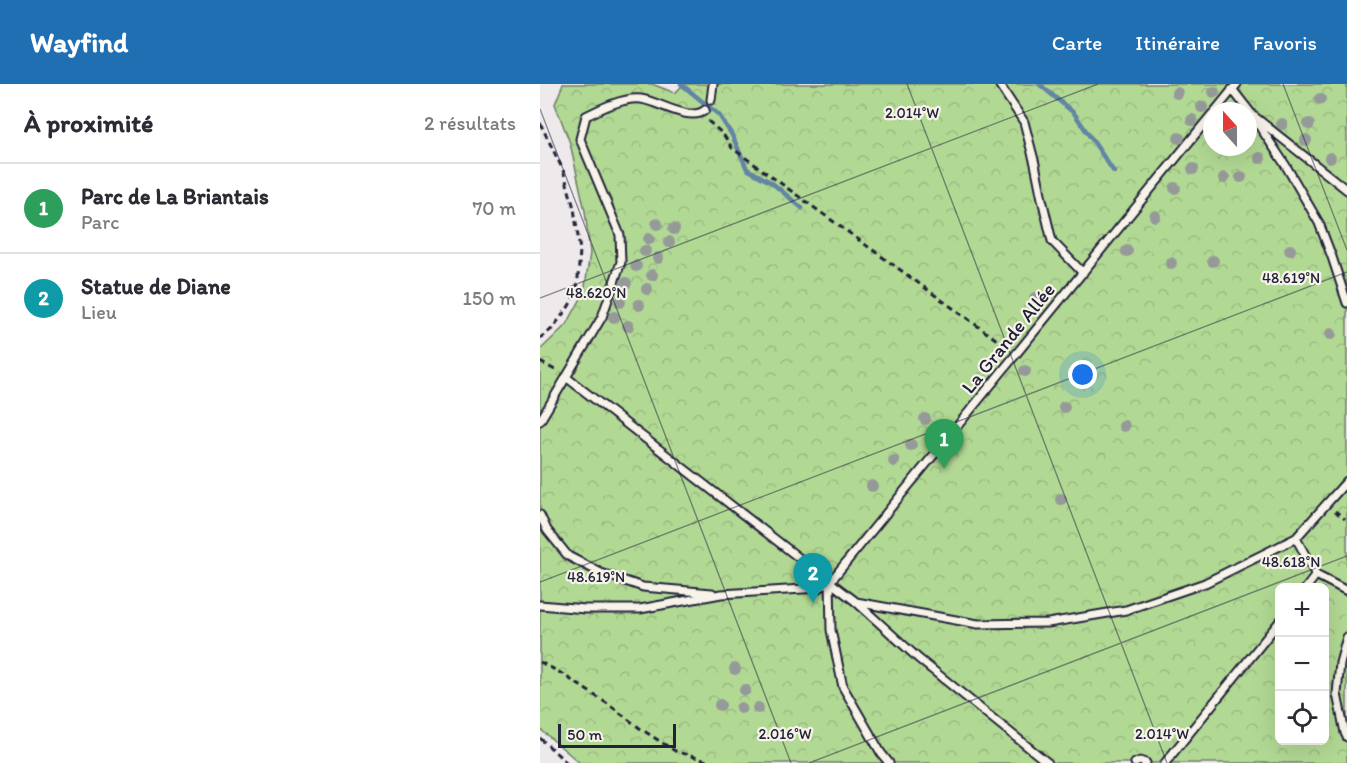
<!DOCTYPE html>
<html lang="fr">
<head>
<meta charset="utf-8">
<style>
	body { margin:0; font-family:Itim,sans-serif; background:#f2f2f3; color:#2b2b33 }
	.controls { position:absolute; right:18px; bottom:18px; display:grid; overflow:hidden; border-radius:9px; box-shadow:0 6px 24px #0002 }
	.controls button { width:54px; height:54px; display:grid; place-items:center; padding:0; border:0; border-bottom:2px solid #e1e1e2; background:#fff; color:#2b2b33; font:30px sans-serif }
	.compass { position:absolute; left:663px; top:18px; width:54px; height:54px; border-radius:50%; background:#fff; box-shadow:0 6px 24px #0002; rotate:339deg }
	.scale { position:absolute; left:18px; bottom:15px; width:118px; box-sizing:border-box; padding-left:6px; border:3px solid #22223b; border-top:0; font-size:16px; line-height:21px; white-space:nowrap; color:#22223b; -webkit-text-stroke:4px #f7f3e8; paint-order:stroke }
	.you { position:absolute; left:543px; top:291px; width:21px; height:21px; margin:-15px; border:4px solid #fff; border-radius:50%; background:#1a73e8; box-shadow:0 0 0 9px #1a73e833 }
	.badge { display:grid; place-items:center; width:39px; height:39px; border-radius:50%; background:#1f6fb2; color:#fff; font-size:20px; font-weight:700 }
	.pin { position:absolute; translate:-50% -50px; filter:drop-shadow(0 2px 3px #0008) }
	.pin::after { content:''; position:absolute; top:32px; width:21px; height:18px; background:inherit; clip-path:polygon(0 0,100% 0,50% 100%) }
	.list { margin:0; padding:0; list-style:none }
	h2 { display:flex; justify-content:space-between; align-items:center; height:78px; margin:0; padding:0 24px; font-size:26px }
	h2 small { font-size:20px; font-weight:400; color:#7c7c81 }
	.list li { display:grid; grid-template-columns:39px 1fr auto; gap:18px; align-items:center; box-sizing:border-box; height:90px; padding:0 24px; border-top:2px solid #e1e1e2 }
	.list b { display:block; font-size:22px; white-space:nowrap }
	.list p { margin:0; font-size:20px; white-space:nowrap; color:#7c7c81 }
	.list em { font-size:20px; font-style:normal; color:#7c7c81 }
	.icon { flex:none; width:33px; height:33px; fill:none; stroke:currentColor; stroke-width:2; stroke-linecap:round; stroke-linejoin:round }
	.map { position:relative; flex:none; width:807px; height:679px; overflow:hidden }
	header { display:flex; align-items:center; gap:36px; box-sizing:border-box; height:84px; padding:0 30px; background:#1f6fb2; color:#fff }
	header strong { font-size:28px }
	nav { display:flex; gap:33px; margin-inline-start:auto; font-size:21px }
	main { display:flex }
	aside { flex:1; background:#fff }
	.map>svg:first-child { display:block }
</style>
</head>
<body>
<header>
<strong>Wayfind</strong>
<nav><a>Carte</a><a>Itinéraire</a><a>Favoris</a></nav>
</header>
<main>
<aside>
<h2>À proximité<small>2 résultats</small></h2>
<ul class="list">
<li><span class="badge" style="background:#2e9e5b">1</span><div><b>Parc de La Briantais</b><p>Parc</p></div><em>70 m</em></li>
<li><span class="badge" style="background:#0f9aa8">2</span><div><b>Statue de Diane</b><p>Lieu</p></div><em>150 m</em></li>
</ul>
</aside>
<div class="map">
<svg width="807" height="679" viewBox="0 0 807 679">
	<defs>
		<pattern id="park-crowns" width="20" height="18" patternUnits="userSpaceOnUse" patternTransform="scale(1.5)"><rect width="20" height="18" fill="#b2d994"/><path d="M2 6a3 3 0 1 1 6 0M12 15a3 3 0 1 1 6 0" fill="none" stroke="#99ba80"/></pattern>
	</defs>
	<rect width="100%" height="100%" fill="#eee9ea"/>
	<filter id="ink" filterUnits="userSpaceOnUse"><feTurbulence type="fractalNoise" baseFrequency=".0167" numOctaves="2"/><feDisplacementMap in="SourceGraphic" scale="12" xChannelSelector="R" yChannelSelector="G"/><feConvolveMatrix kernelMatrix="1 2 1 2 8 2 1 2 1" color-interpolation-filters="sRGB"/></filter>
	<g filter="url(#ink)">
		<path fill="url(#park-crowns)" stroke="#6a7e68" stroke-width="1.5" fill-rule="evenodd" d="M 23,0 L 112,0 L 135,9 L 144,0 L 807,0 L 807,679 L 40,679 L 0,645 L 0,266 L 27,240 L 44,209 L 50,169 L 45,127 L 30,59 L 15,20 ZM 672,27 L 708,27 L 708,63 L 672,63 ZM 740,504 L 784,504 L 784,656 L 740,656 Z"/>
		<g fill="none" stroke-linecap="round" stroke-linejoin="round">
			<path stroke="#6285a5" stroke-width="4.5" d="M 141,0 L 179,31 L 192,51 L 207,85 L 232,99 L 262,124
				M 499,0 L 534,29 L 574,88"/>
			<defs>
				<path id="service" d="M 459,0 L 484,38 L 495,80 L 502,115 L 512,157 L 543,189
					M 692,5 L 710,28 L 746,82 L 779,139 L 792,173 L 807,219
					M 171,16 L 173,0
					M 675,27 L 697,0
					M 715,33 L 807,106
					M 26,293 L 290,498
					M 0,337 L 62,233 L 81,178 L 80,151 L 40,55 L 46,32 C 60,25 84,13 101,15 C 118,17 150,39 165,26
					M 0,431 L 7,446 L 28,472 L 61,489 L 103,503 L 172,509
					M 756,454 L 776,491 L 766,504
					M 776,491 L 807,507
					M 290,498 L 672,30
					M 290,498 L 291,546 L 303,603 L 341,669 L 349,679
					M 316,518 L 438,540 L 508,539 L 586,526 L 665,499 L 756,454 L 807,397
					M 0,521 L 45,525 L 100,525 L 181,510 L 279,504 L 290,498 L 315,517 L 379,575 L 508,679
					M 807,553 L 800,579 L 797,610 L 805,649 L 807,653
					M 595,679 L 600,677 L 606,679
					M 625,679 L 740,537"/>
			</defs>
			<use href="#service" stroke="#22223b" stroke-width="11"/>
			<path stroke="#22223b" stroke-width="3" stroke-dasharray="6 4.5" stroke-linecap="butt" d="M 168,37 L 183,50 L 192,64 L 468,264
				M 0,39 L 23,86 L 34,124 L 40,167 L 37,207 L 29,222 L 12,245 L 0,254
				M 0,278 L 17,287
				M 795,427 L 805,435
				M 0,578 L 19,588 L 68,620 L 101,645 L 135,667 L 173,679
				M 0,654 L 27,679"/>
			<use href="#service" stroke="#f7f3e8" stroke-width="7"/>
		</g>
		<g fill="#959a99">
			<circle cx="674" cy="8" r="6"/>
			<circle cx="637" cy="9" r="6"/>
			<circle cx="780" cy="15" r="6"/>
			<circle cx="662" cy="23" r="6"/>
			<circle cx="652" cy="36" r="6"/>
			<circle cx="742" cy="40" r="6"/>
			<circle cx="769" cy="40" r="6"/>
			<circle cx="639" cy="54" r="6"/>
			<circle cx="766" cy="56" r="6"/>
			<circle cx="720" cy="74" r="6"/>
			<circle cx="790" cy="74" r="6"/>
			<circle cx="653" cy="85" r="6"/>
			<circle cx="701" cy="93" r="6"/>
			<circle cx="684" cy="94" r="6"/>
			<circle cx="635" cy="104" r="6"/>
			<circle cx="615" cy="132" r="6"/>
			<circle cx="117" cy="140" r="6"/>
			<circle cx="134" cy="145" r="6"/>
			<circle cx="109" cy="155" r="6"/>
			<circle cx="129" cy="158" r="6"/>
			<circle cx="750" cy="166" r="6"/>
			<circle cx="105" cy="167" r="6"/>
			<circle cx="587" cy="167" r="6"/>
			<circle cx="118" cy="174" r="6"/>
			<circle cx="673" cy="177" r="6"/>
			<circle cx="631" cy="179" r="6"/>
			<circle cx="96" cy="182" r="6"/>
			<circle cx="112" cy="191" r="6"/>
			<circle cx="86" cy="199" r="6"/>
			<circle cx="107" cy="205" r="6"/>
			<circle cx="495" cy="214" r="6"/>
			<circle cx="80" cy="218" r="6"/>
			<circle cx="99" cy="221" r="6"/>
			<circle cx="74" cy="233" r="6"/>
			<circle cx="88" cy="242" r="6"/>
			<circle cx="791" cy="250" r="6"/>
			<circle cx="485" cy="287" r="6"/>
			<circle cx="524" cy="323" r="6"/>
			<circle cx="385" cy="335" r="6"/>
			<circle cx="584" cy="342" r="6"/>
			<circle cx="371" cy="361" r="6"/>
			<circle cx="354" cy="377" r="6"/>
			<circle cx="332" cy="402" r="6"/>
			<circle cx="521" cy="415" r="6"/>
			<circle cx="195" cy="585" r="6"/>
			<circle cx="205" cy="606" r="6"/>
			<circle cx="180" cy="621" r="6"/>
			<circle cx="201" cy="624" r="6"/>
			<circle cx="218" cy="624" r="6"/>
		</g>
	</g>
	<path fill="none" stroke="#22223b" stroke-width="1.5" stroke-opacity="0.45" d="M 367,0 L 627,679M 743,0 L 807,166M 0,25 L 251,679M 0,214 L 558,0M 0,498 L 807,188M 269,679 L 807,472"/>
	<g text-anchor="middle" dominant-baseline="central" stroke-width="4.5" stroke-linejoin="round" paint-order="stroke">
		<g font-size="20" fill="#22223b" stroke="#f7f3e8">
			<text transform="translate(468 254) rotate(-51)">La Grande Allée</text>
		</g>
	</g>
	<g font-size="15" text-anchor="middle" fill="#22223b" stroke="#f7f3e8" stroke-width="4.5" stroke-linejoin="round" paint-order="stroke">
		<text x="372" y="34">2.014°W</text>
		<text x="751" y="199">48.619°N</text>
		<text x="56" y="214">48.620°N</text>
		<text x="751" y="483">48.618°N</text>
		<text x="56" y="498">48.619°N</text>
		<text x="245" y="655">2.016°W</text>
		<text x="622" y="655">2.014°W</text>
	</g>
</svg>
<div class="controls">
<button>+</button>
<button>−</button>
<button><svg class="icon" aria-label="locate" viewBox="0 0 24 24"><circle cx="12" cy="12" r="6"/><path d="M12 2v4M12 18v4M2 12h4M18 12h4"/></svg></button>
</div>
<svg class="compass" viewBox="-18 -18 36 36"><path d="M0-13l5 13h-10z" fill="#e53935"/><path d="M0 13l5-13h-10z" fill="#7c7c81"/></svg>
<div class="scale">50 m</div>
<div class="you"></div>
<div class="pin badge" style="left:404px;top:385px;background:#2e9e5b">1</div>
<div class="pin badge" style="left:273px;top:519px;background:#0f9aa8">2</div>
</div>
</main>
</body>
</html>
